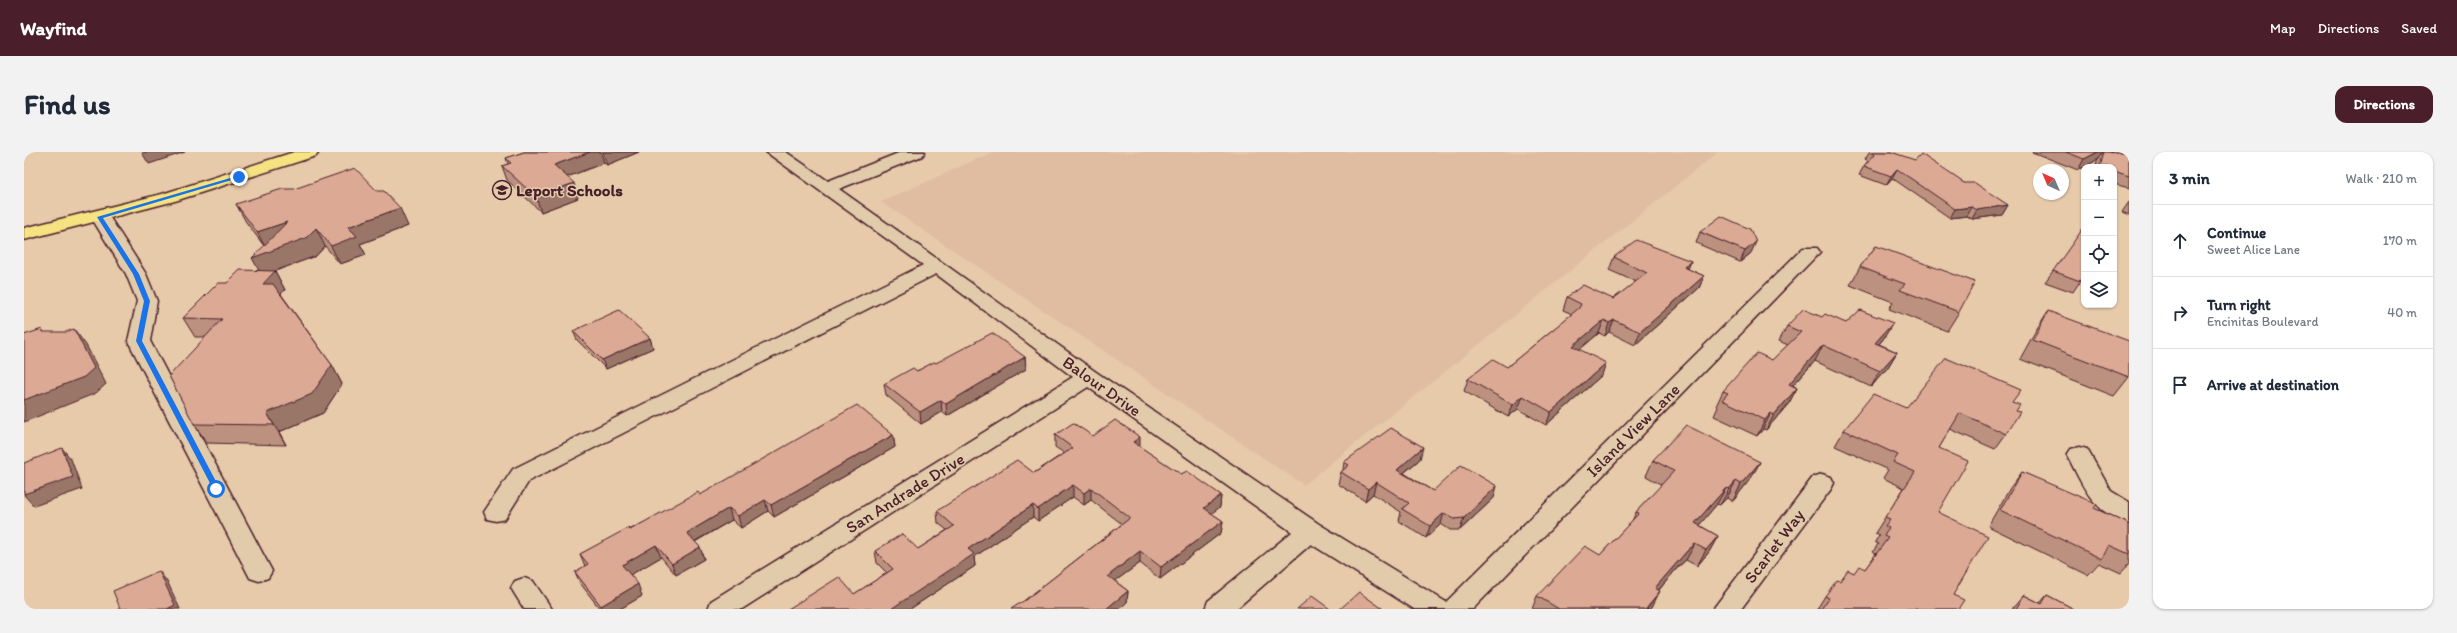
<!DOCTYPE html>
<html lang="en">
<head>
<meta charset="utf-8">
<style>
	body { margin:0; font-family:Itim,sans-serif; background:#f2f2f3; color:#1f2937 }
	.controls { position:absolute; right:12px; top:12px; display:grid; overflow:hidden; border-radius:8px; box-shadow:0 1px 3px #0004 }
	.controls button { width:36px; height:36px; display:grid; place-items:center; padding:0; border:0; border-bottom:1px solid #e0e1e3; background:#fff; color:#1f2937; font:20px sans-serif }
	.compass { position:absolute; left:2009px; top:12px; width:36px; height:36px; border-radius:50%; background:#fff; box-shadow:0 1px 3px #0004; rotate:316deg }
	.stop { position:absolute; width:12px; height:12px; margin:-9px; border:3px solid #1a73e8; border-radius:50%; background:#fff }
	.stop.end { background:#1a73e8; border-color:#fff; box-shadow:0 1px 4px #0008 }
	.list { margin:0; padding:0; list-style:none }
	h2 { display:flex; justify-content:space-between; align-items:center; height:52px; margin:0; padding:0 16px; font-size:17px }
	h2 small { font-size:13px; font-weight:400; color:#747a83 }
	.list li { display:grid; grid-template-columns:26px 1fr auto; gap:12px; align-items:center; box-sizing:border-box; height:72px; padding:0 16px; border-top:1px solid #e0e1e3 }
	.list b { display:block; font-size:15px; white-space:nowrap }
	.list p { margin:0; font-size:13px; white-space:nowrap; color:#747a83 }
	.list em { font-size:13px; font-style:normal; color:#747a83 }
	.icon { flex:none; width:22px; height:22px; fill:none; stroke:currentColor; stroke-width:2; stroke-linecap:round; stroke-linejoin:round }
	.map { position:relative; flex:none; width:2105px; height:457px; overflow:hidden; border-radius:12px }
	header { display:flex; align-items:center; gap:24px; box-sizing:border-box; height:56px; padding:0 20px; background:#4a1f2b; color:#fff }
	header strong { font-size:19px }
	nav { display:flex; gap:22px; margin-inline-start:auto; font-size:14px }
	.intro { display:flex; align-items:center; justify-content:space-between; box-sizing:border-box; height:96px; padding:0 24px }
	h1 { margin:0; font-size:28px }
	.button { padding:10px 18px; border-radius:12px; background:#4a1f2b; color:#fff; font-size:14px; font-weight:700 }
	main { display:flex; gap:24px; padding:0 24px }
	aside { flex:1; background:#fff; border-radius:12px; box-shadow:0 1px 3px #0004 }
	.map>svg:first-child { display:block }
</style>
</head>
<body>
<header>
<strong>Wayfind</strong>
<nav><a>Map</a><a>Directions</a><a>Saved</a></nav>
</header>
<div class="intro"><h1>Find us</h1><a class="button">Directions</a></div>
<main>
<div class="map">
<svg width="2105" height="457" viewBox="0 0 2105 457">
	<rect width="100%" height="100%" fill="#e6caaa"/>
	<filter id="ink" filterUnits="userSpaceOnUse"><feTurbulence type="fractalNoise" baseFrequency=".025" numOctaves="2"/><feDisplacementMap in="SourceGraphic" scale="8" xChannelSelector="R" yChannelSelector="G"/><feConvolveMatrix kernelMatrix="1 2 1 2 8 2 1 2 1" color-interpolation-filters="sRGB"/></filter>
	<g filter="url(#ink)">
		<path fill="#e0bda1" d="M 969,0 L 1694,0 L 1280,333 L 857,50 Z"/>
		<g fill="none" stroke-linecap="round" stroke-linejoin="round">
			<defs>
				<path id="minor" d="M 742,0 L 762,0 L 804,29 L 877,0 L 901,0 L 898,4 L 815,37 L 1072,220 L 1295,372 L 1422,450 L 1779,96 L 1793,96 L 1796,100 L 1449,457 L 1390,457 L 1287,392 L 1212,457 L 1181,457 L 1184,449 L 1268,380 L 1064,235 L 718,457 L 684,457 L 687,449 L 1049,225 L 912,122 L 505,329 L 481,367 L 472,369 L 463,367 L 460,360 L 489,317 L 899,113 Z
					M 76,59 L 83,61 L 122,122 L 133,149 L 126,189 L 248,419 L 244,426 L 235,429 L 226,426 L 104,189 L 113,149 L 102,122 L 67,65 L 69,61 Z
					M 2055,295 L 2063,297 L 2087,339 L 2105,350 L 2105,371 C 2067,360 2060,335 2043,303 L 2047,297 Z
					M 1798,322 L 1807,325 L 1810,331 L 1807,337 L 1717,457 L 1689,457 L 1789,325 Z
					M 500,426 L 509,429 L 528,457 L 500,457 L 487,436 L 491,429 Z"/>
				<path id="major" d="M 270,0 L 295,0 L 292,4 L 151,49 L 0,88 L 0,76 L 138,42 Z"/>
			</defs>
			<use href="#minor" stroke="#4a1f2b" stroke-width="3"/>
			<use href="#major" stroke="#4a1f2b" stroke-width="3"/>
			<use href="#minor" fill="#e1cbaa" fill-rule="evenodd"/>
			<use href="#major" fill="#f5e382" fill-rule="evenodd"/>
		</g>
		<path fill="#bc917f" stroke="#4a1f2b" d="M 500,0 L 615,0 L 583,13 L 580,11 L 543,25 L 554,46 L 517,60 L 483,28 L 478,14 L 484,12 L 482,6 Z
			M 1845,0 L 1867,0 L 1940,31 L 1984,53 L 1978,63 L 1948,67 L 1943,64 L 1926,66 L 1868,26 L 1862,33 L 1835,23 L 1840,14 L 1844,9 L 1841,7 Z
			M 2008,0 L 2105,0 L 2105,36 L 2090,32 L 2090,15 L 2072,15 L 2073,9 L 2075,7 L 2054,18 Z
			M 2105,50 L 2105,63 L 2098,60 Z
			M 212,52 L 384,74 L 336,92 L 342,103 L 316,112 L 301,94 L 292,104 L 251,119 L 261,138 L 257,142 L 308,213 L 318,232 L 299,261 L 255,280 L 262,293 L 183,291 L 170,272 L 181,185 L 171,185 L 159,166 L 203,131 L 235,119 L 240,94 L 222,70 Z
			M 1676,80 L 1727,101 L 1716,110 L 1672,91 Z
			M 1852,94 L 1935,160 L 1923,179 L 1865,157 L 1869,150 L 1826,133 L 1836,115 Z
			M 1590,105 L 1667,109 L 1664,117 L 1680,124 L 1675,136 L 1611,193 L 1585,180 L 1581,184 L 1575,181 L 1556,197 L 1578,223 L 1522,273 L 1494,257 L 1484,265 L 1440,239 L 1444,227 L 1483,215 L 1548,162 L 1539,158 L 1543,145 L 1589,147 L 1612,130 L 1585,118 Z
			M 2029,119 L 2060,123 L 2049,140 L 2021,130 Z
			M 2024,159 L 2105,225 L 2090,244 L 1996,207 L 2012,178 Z
			M 1798,165 L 1822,171 L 1860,186 L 1855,192 L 1873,200 L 1864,215 L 1847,235 L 1791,209 L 1769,233 L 1773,236 L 1765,251 L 1742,278 L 1739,277 L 1733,284 L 1690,264 L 1694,255 L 1692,254 L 1699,239 L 1748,208 L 1764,193 L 1755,189 L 1763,174 Z
			M 549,179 L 626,186 L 629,196 L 582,217 L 553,188 Z
			M 1001,205 L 1002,217 L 923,264 L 918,260 L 897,272 L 862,243 L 860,232 L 912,211 Z
			M 1988,250 L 1992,259 L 1982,282 L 1971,297 L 1926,277 L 1915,296 L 1914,360 L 1929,443 L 1934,457 L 1793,457 L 1801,444 L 1816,429 L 1830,421 L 1841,417 L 1852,402 L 1849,400 L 1854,392 L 1851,390 L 1855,383 L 1851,381 L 1880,336 L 1859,326 L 1864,318 L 1811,294 L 1820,278 L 1882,256 Z
			M 869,283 L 871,295 L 750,365 L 744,359 L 717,376 L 708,368 L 671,390 L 676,395 L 680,407 L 652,423 L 637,405 L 606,423 L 618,444 L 596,457 L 576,457 L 556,431 L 551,420 L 561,414 L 556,402 L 676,343 Z
			M 1031,283 L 1069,284 L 1116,295 L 1157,322 L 1197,343 L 1196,355 L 1187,361 L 1199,369 L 1197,381 L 1136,427 L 1116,411 L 1091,429 L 1104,439 L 1103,450 L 1001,448 L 1098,372 L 1067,348 L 1060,353 L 1049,345 L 1014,369 L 1009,365 L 950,405 L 951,414 L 886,457 L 764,457 L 830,442 L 863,421 L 853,411 L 851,399 L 894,397 L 923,378 L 914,371 L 913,359 L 1010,321 L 1040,301 L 1031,295 Z
			M 1396,307 L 1380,321 L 1409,339 L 1470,346 L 1436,378 L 1426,378 L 1417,372 L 1402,386 L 1375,369 L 1377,360 L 1349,342 L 1341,349 L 1314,332 L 1317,320 L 1319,318 L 1320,310 Z
			M 1629,308 L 1736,310 L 1727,326 L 1709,349 L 1703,346 L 1696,353 L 1693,352 L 1675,373 L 1694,384 L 1685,400 L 1673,414 L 1662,408 L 1654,415 L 1635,438 L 1628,455 L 1626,457 L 1508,457 L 1513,444 L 1576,403 L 1608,369 L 1612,360 L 1638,333 L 1622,324 Z
			M 1998,320 L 2070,356 L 2105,372 L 2105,412 L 2097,421 L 2075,411 L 2064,423 L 1964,374 L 1986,336 Z
			M 2000,443 L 2016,451 L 2023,443 L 2050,457 L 1988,457 Z"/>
		<path fill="#997668" stroke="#4a1f2b" d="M 123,0 L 161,0 L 125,12 L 118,1 Z
			M 566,0 L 577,0 L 580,11 L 535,28 L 530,13 Z
			M 579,0 L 615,0 L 583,13 Z
			M 2074,0 L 2079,0 L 2075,7 L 2054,18 L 2060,7 Z
			M 1873,17 L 1868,26 L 1862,33 L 1867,24 Z
			M 550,31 L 554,46 L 517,60 L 512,45 Z
			M 1984,53 L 1978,63 L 1948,67 L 1953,58 Z
			M 1948,55 L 1943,64 L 1926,66 L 1931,57 Z
			M 376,56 L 384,74 L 336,92 L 342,103 L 316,112 L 307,94 L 324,75 Z
			M 263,70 L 243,99 L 233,80 Z
			M 292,76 L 301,94 L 292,104 L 251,119 L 261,138 L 249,150 L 239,132 L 238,124 L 228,106 Z
			M 1732,90 L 1727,101 L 1716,110 L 1721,99 Z
			M 1667,109 L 1662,122 L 1660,115 Z
			M 1680,124 L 1675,136 L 1611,193 L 1616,180 Z
			M 1580,168 L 1575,181 L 1545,207 L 1549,194 Z
			M 1590,168 L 1585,180 L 1581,184 L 1585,171 Z
			M 1869,171 L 1860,186 L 1843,206 L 1851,191 Z
			M 50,177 L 62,193 L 82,232 L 72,241 L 0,270 L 0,248 Z
			M 626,186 L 629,196 L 582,217 L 578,208 Z
			M 1799,193 L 1791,209 L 1756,247 L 1765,232 Z
			M 1873,200 L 1864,215 L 1847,235 L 1856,219 Z
			M 1001,205 L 1002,217 L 923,264 L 922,252 Z
			M 1582,211 L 1578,223 L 1522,273 L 1527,260 Z
			M 308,213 L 318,232 L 299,261 L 255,280 L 262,293 L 243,261 Z
			M 1773,236 L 1765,251 L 1742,278 L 1750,263 Z
			M 1499,244 L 1494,257 L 1484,265 L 1489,253 Z
			M 917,248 L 918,260 L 897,272 L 896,260 Z
			M 1747,261 L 1739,277 L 1733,284 L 1741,268 Z
			M 869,283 L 871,295 L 750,365 L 747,353 Z
			M 1116,285 L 1116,296 L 1109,290 Z
			M 1399,295 L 1396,307 L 1370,329 L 1373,318 Z
			M 38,296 L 47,307 L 58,337 L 10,354 L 0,343 Z
			M 1736,310 L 1727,326 L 1709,349 L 1717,332 Z
			M 1712,329 L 1703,346 L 1696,353 L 1705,337 Z
			M 1352,330 L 1349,342 L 1341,349 L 1344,337 Z
			M 1049,333 L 1049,345 L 1014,369 L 1014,357 Z
			M 1473,334 L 1470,346 L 1436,378 L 1440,366 Z
			M 1067,336 L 1067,348 L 1060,353 L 1060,341 Z
			M 1702,336 L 1693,352 L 1663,388 L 1671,371 Z
			M 1197,343 L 1196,355 L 1179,368 L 1180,356 Z
			M 741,348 L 744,359 L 717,376 L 714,364 Z
			M 1009,353 L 1009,365 L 950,405 L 951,414 L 886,457 L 867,457 L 944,397 Z
			M 705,356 L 708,368 L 666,392 L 663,381 Z
			M 1420,361 L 1417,372 L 1402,386 L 1406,374 Z
			M 1199,369 L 1197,381 L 1136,427 L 1137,415 Z
			M 1694,384 L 1685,400 L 1673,414 L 1682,398 Z
			M 1671,392 L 1662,408 L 1654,415 L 1623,452 L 1631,436 L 1663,399 Z
			M 632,393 L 637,405 L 603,425 L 598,413 Z
			M 676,395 L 680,407 L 652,423 L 648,412 Z
			M 1116,399 L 1116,411 L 1083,435 L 1084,424 Z
			M 135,419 L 144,431 L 156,457 L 143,457 Z
			M 614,432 L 618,444 L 596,457 L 579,457 L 577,454 Z
			M 1104,439 L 1103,450 L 1096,457 L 1082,457 Z
			M 1636,439 L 1628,455 L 1626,457 L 1622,457 Z"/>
		<path fill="#dba994" stroke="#4a1f2b" d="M 500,0 L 566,0 L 530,13 L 550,31 L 512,45 L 478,14 L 487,11 L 482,6 Z
			M 1849,0 L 1867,0 L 1891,8 L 1897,2 L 1940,31 L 1951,31 L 1984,53 L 1953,58 L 1948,55 L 1931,57 L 1873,17 L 1867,24 L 1840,14 L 1851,2 Z
			M 2042,0 L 2074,0 L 2060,7 Z
			M 2080,0 L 2084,0 L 2088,1 L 2088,0 L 2105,0 L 2105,24 L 2090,19 L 2090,15 L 2076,15 Z
			M 331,16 L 353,39 L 360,39 L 376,56 L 324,75 L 333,84 L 307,94 L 292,76 L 282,86 L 228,106 L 263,70 L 233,80 L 212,52 L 258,37 L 270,37 Z
			M 1697,64 L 1726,77 L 1732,90 L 1721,99 L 1676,80 Z
			M 2060,75 L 2060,123 L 2056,129 L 2029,119 Z
			M 1612,88 L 1667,109 L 1660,115 L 1680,124 L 1616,180 L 1590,168 L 1585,171 L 1580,168 L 1549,194 L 1582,211 L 1527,260 L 1499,244 L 1489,253 L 1444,227 L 1469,207 L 1483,215 L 1555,156 L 1557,152 L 1543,145 L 1559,133 L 1589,147 L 1623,121 L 1590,105 Z
			M 1852,94 L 1951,130 L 1935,160 L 1876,138 L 1881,132 L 1836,115 Z
			M 216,118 L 251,119 L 239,132 L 249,132 L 308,213 L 288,242 L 243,261 L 250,273 L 170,272 L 145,224 L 198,167 L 159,166 L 194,131 L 203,131 Z
			M 1779,157 L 1798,165 L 1801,162 L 1822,171 L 1836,158 L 1869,171 L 1851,191 L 1873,200 L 1856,219 L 1799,193 L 1765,232 L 1773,236 L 1750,263 L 1747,261 L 1741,268 L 1698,248 L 1704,241 L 1699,239 L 1733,201 L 1748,208 L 1777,180 L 1763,174 Z
			M 595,158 L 626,186 L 578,208 L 549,179 Z
			M 2024,159 L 2105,189 L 2105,225 L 2009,188 Z
			M 18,177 L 19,180 L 42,180 L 50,177 L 70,216 L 60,225 L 0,248 L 0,183 Z
			M 968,181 L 1001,205 L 922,252 L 917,248 L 896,260 L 860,232 L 889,216 L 893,219 L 910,210 L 912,211 Z
			M 1922,206 L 1997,238 L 1988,250 L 1996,253 L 1992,259 L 1996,260 L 1982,282 L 1936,261 L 1915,296 L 1944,309 L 1914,360 L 1964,384 L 1929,443 L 1940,448 L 1934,457 L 1797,457 L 1805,446 L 1801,444 L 1813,428 L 1816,429 L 1824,418 L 1830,421 L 1835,414 L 1841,417 L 1864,386 L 1860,384 L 1865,376 L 1861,374 L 1866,367 L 1861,365 L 1891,320 L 1869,310 L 1874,303 L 1820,278 L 1849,242 L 1882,256 Z
			M 833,253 L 869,283 L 747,353 L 741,348 L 714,364 L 705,356 L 663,381 L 676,395 L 648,412 L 632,393 L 598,413 L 614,432 L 577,454 L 551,420 L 564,412 L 556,402 L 604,376 L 606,378 L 674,340 L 676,343 Z
			M 1091,268 L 1116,285 L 1109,290 L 1157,322 L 1163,319 L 1197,343 L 1180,356 L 1199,369 L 1137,415 L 1116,399 L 1084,424 L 1104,439 L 1082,457 L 987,457 L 1001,448 L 1106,366 L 1067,336 L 1060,341 L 1049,333 L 1014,357 L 1009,353 L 944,397 L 950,402 L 867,457 L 764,457 L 815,425 L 830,442 L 869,417 L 851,399 L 878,382 L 894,397 L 930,374 L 913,359 L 993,308 L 1010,321 L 1049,296 L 1031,283 L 1049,271 L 1069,284 Z
			M 1662,273 L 1736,310 L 1717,332 L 1712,329 L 1705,337 L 1702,336 L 1671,371 L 1694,384 L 1682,398 L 1671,392 L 1663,399 L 1631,436 L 1636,439 L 1622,456 L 1625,457 L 1535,457 L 1513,444 L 1561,394 L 1576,403 L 1615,361 L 1612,360 L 1650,319 L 1629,308 Z
			M 1367,276 L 1399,295 L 1373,318 L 1409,339 L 1437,313 L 1473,334 L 1440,366 L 1430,367 L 1420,361 L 1406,374 L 1378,357 L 1385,351 L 1352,330 L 1344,337 L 1317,320 L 1325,313 L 1320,310 Z
			M 38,296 L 49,325 L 0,342 L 0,311 Z
			M 1998,320 L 2073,352 L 2070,356 L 2105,372 L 2105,402 L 2085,393 L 2078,407 L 1976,358 Z
			M 135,419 L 151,453 L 143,457 L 95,457 L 96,456 L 89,439 Z
			M 1335,440 L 1359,457 L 1316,457 Z
			M 2000,443 L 2018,452 L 2023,443 L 2050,457 L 1992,457 Z
			M 1288,444 L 1306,457 L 1273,457 Z"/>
	</g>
	<path fill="#1a73e8" d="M 213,24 L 218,25 L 79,66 L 115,122 L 126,149 L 118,189 L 196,337 L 192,340 L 189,337 L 112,189 L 120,149 L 109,122 L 73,65 Z"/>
	<defs>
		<symbol id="school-ring" viewBox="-11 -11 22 22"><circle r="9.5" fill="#e1cbaa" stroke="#4a1f2b" stroke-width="1.5"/><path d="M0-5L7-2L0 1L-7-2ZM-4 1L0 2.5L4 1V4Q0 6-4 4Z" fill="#4a1f2b"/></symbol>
	</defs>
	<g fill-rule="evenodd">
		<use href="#school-ring" x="467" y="27" width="22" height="22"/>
	</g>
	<g text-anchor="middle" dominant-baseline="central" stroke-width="3" stroke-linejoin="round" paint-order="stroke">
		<g font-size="17" font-weight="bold" fill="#4a1f2b" stroke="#e1cbaa" text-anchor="start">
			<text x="492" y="38">Leport Schools</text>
		</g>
		<g font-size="17" fill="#4a1f2b" stroke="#e1cbaa">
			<text transform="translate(1078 234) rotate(35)">Balour Drive</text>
			<text transform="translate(1609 278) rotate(-45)">Island View Lane</text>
			<text transform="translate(881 341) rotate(-32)">San Andrade Drive</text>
			<text transform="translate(1750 394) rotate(-53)">Scarlet Way</text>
		</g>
	</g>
</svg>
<div class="controls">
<button>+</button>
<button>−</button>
<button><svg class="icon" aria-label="locate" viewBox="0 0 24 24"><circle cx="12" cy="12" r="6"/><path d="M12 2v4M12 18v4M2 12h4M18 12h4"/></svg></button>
<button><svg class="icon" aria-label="layers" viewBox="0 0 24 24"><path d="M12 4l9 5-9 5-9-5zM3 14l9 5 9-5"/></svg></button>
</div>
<svg class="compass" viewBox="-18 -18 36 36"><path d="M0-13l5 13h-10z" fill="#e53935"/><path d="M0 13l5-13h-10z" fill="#747a83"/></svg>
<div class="stop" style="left:192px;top:337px"></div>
<div class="stop end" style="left:215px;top:25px"></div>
</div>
<aside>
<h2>3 min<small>Walk · 210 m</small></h2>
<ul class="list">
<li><svg class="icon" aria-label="ahead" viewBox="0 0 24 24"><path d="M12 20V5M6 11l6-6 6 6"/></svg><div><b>Continue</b><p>Sweet Alice Lane</p></div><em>170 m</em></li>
<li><svg class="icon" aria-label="right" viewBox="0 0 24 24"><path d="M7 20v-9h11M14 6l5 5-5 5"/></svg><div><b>Turn right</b><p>Encinitas Boulevard</p></div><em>40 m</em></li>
<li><svg class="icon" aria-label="arrive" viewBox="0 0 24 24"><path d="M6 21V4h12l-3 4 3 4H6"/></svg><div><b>Arrive at destination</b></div></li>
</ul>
</aside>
</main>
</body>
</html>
